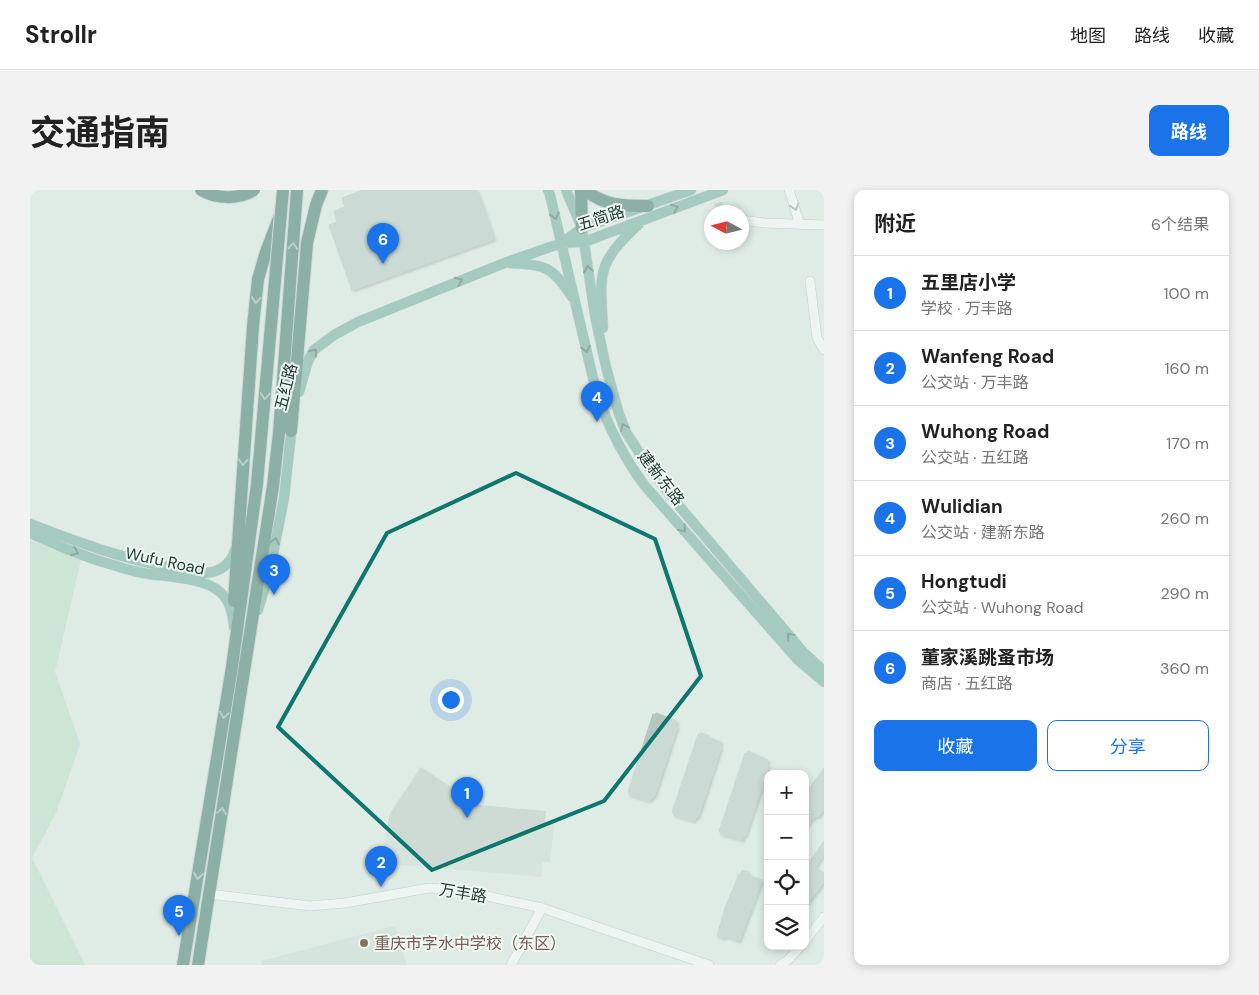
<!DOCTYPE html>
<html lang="zh">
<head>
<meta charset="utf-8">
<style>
	body { margin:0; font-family:"DM Sans","Noto Sans SC",sans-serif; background:#f2f2f2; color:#222 }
	.controls { position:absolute; right:15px; bottom:15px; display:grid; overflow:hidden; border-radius:10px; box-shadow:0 2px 8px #0003 }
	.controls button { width:45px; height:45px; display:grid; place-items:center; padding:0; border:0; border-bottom:1px solid #e0e0e0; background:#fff; color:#222; font:25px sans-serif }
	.compass { position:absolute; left:674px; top:15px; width:45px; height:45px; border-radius:50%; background:#fff; box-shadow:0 2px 8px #0003; rotate:277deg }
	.you { position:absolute; left:420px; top:509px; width:18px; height:18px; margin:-12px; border:4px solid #fff; border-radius:50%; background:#1a73e8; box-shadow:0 0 0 8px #1a73e833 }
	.badge { display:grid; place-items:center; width:32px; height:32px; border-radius:50%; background:#1a73e8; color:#fff; font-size:16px; font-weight:700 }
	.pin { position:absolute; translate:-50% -41px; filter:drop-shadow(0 1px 2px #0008) }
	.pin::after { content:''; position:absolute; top:26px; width:18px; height:15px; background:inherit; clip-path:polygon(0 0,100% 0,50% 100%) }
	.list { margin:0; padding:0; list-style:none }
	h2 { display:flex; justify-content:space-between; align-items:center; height:65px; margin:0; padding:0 20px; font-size:21px }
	h2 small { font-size:16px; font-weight:400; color:#767676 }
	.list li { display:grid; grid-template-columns:32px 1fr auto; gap:15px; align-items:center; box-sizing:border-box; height:75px; padding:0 20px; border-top:1px solid #e0e0e0 }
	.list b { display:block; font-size:19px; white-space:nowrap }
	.list p { margin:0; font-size:16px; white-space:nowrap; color:#767676 }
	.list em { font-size:16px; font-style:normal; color:#767676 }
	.actions { display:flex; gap:10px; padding:15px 20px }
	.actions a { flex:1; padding:11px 0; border:1px solid #1a73e8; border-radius:10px; text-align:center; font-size:18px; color:#1a73e8 }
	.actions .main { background:#1a73e8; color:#fff }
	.icon { flex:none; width:28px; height:28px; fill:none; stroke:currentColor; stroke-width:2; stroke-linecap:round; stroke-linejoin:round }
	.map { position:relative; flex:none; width:794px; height:775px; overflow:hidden; border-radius:10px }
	header { display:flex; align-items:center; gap:30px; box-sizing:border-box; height:70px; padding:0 25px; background:#fff; border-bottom:1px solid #e0e0e0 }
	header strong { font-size:24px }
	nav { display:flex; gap:28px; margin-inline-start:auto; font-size:18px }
	.intro { display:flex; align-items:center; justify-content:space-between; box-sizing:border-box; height:120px; padding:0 30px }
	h1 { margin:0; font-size:35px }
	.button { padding:12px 22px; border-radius:10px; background:#1a73e8; color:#fff; font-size:18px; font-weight:700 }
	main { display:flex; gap:30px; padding:0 30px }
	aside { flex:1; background:#fff; border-radius:10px; box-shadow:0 2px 8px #0003 }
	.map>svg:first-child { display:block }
</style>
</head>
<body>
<header>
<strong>Strollr</strong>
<nav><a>地图</a><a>路线</a><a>收藏</a></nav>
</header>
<div class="intro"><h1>交通指南</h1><a class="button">路线</a></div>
<main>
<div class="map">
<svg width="794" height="775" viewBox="0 0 794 775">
	<defs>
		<filter id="shadow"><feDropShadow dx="2" dy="2" stdDeviation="1" flood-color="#0004"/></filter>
	</defs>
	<rect width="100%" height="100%" fill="#dfebe5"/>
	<path fill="#cddbd4" d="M 391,577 L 448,615 L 516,621 L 515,633 L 524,633 L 520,672 L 512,672 L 511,687 L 362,674 L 354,654 L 360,623 Z
		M 365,736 L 377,775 L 232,775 L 231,771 Z"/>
	<path fill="#b6ddc0" d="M 0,350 L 51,370 L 25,482 L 50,554 L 26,623 L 2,668 L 55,775 L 0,775 Z"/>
	<path fill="#b4c6be" stroke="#b1c5bc" filter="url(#shadow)" d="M 333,0 L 447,0 L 464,49 L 322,100 L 299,35 L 307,32 L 304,21 L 315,17 L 312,8 Z
		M 626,523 L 647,531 L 645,536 L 647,537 L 624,607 L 622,607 L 620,611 L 599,605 L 599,602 L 598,602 L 623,524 L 625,525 Z
		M 670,543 L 678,545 L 678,547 L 691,552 L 689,557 L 691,557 L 668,627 L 666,627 L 664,631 L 643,625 L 644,623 L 642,622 L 668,544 L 670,545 Z
		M 718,561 L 738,570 L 737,575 L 739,576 L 715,646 L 713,645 L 712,650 L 690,644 L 691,641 L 689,641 L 715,563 L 717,564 Z
		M 794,578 L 794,619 L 788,627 L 787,625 L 784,629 L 782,628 L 775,638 L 775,603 Z
		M 794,651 L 794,664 L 785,677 L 794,683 L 794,692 L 775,716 L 775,669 L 779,672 Z
		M 712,680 L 719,682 L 718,685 L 732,690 L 709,751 L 695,746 L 694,748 L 687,746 L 695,718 L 709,684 L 710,685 Z"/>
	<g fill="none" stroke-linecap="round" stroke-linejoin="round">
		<path stroke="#b9c8c1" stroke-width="9" stroke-dasharray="9 4.5" stroke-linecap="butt" d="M 684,0 L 690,18 L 693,22"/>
		<defs>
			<path id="minor" d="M 759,0 L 770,35
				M 712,30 L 734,33 L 794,35
				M 780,91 L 787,148 L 794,160
				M 179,704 L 280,716 L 315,713 L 399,698 L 424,699 L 512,718 L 679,775
				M 775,751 L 794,727
				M 481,775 L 512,718
				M 750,775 L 757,771 L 771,756"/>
			<path id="major" d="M 518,0 L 520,5 L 567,205 C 579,238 594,268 615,296 L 768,470 L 794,492
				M 536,0 L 552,38 L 565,126 L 576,177 L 589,224 L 596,242 L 617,275 L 644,310 L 774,463 L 794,481
				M 532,53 L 554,52 L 693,0
				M 480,73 C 518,76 520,75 542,107
				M 573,138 C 570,82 566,74 609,34
				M 269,202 L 278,171 L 284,160 L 304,145 L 328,132 L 477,72 L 532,53 L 552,38 L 661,0
				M 0,334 C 47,352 93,369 143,378 C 153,380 164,383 174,383 C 189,383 201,374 205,360
				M 0,343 C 27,355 54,367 83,375 C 92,378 102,381 113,383 C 134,387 174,387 190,402 C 200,410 203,425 204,437
				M 228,420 L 240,380 L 254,308 L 262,236"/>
			<path id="highway" d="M 551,0 L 552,38
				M 554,0 C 577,16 591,16 618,16
				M 261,241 L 277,53 L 286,15 L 292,0
				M 204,411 L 223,136 L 228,89 L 236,62 L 250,25
				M 153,775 L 202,477 L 227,294
				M 168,775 L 243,296 L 249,243 L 267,0"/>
		</defs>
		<use href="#minor" stroke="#a2b3ac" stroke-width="10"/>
		<use href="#major" stroke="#c0c8c6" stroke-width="11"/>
		<use href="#highway" stroke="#c0c8c6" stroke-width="14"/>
		<use href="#minor" stroke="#fff" stroke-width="9"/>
		<use href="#major" stroke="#61a390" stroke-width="10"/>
		<use href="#highway" stroke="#2a695a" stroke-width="12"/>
		<defs>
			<path id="highway-bridge" d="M 171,0 C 187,9 208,10 224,0
				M 227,294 L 253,0"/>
		</defs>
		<use href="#highway-bridge" stroke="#c0c8c6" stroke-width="14" stroke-linecap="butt"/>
		<use href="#highway-bridge" stroke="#2a695a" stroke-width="12"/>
	</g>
	<defs><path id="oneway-chevron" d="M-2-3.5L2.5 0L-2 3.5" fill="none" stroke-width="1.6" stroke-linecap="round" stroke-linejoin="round" transform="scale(1.25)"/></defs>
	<use stroke="#8f9d99" href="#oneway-chevron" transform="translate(765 17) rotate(73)"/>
	<g stroke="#335a4f">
		<use href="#oneway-chevron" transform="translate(645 18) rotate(-21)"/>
		<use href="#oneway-chevron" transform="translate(525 26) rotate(76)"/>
		<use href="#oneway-chevron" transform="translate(558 79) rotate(-99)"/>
		<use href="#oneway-chevron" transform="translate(429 91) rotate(-22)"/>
		<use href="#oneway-chevron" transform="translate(556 159) rotate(77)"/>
		<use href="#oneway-chevron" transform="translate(284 162) rotate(-52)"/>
		<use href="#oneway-chevron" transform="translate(594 237) rotate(-115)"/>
		<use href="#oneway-chevron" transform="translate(653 339) rotate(49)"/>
		<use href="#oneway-chevron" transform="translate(245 351) rotate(-79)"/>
		<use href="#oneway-chevron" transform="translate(45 362) rotate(23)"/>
		<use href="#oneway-chevron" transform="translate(760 446) rotate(-130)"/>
	</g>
	<g stroke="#8cb0a6">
		<use href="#oneway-chevron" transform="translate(263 56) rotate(-85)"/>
		<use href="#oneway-chevron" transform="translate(226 110) rotate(96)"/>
		<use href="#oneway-chevron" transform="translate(235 206) rotate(95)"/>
		<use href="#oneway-chevron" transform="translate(213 272) rotate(94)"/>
		<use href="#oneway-chevron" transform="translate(194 525) rotate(99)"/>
		<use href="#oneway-chevron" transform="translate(192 621) rotate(-81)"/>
		<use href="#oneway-chevron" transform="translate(168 686) rotate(99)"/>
	</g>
	<path d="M0 0H794V775H0ZM 486,283 L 625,349 L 671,486 L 574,611 L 402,680 L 248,537 L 357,343 Z" fill="#dfebe5" fill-opacity=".55" fill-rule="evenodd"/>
	<path fill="none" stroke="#0f766e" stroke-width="4" stroke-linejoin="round" d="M 486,283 L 625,349 L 671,486 L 574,611 L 402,680 L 248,537 L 357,343 Z"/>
	<circle fill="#8d6e63" stroke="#eff7f3" stroke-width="2" cx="334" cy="753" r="5"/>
	<g text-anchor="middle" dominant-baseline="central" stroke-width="4" stroke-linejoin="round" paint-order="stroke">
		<g font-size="16" fill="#1f3b33" stroke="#eff7f3">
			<text transform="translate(571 28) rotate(-18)">五简路</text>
			<text transform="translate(256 197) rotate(-76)">五红路</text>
			<text transform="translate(631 288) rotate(52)">建新东路</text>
			<text transform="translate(135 371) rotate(12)">Wufu Road</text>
			<text transform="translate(433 703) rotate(9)">万丰路</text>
		</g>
		<g font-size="16" fill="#785e54" stroke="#eff7f3" text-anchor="start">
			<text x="344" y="753">重庆市字水中学校（东区）</text>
		</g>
	</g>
</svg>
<div class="controls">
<button>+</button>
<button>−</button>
<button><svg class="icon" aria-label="locate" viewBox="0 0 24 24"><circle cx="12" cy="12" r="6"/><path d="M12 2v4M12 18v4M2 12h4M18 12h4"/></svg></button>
<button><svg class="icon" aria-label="layers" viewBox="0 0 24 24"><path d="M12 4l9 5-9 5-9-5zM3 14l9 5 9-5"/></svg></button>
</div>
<svg class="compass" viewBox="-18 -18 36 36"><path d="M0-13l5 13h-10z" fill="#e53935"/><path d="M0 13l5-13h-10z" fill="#767676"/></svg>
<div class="you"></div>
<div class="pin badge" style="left:437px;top:628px">1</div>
<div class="pin badge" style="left:351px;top:697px">2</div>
<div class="pin badge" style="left:244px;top:405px">3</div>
<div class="pin badge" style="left:567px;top:232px">4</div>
<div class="pin badge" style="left:149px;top:746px">5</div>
<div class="pin badge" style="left:353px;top:74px">6</div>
</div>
<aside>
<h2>附近<small>6个结果</small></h2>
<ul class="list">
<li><span class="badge">1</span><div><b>五里店小学</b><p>学校 · 万丰路</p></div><em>100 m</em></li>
<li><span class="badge">2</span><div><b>Wanfeng Road</b><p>公交站 · 万丰路</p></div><em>160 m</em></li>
<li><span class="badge">3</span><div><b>Wuhong Road</b><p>公交站 · 五红路</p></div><em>170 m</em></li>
<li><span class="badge">4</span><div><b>Wulidian</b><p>公交站 · 建新东路</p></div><em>260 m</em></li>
<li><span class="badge">5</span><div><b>Hongtudi</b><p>公交站 · Wuhong Road</p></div><em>290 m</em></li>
<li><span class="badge">6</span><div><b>董家溪跳蚤市场</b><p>商店 · 五红路</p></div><em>360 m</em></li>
</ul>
<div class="actions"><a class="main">收藏</a><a>分享</a></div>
</aside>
</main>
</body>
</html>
